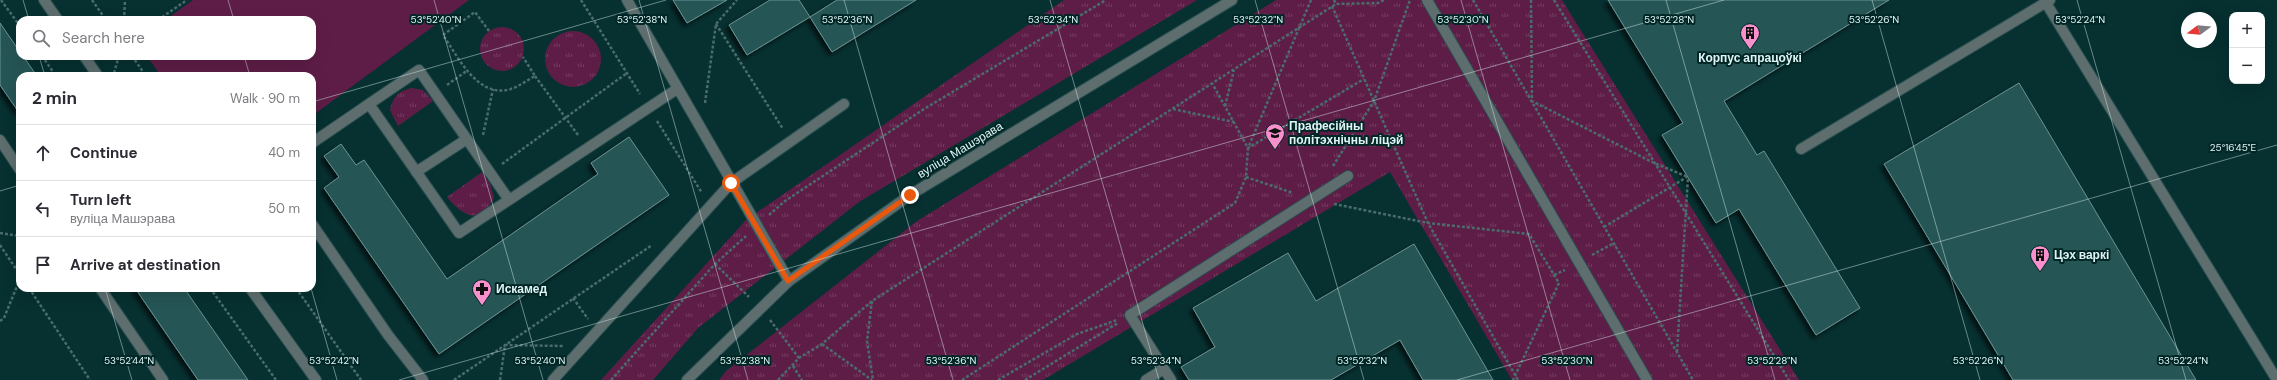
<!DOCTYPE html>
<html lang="en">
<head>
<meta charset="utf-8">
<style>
	body { margin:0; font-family:"DM Sans",sans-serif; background:#f7f7f7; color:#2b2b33 }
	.controls { position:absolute; right:12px; top:12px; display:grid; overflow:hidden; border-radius:8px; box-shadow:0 4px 16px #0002 }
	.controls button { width:36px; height:36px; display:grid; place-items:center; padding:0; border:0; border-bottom:1px solid #e1e1e2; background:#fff; color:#2b2b33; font:20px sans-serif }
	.compass { position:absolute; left:2181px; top:12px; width:36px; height:36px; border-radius:50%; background:#fff; box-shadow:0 4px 16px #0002; rotate:254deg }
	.stop { position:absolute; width:12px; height:12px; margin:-9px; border:3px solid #ea580c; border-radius:50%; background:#fff }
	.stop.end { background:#ea580c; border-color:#fff; box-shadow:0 1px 4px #0008 }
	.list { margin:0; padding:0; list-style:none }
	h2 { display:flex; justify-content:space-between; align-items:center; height:52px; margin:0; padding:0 16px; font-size:17px }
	h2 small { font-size:13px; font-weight:400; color:#7c7c81 }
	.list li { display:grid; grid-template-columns:26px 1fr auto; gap:12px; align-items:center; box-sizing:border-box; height:56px; padding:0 16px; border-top:1px solid #e1e1e2 }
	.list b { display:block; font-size:15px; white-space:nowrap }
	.list p { margin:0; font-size:13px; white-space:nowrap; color:#7c7c81 }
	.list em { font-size:13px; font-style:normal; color:#7c7c81 }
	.icon { flex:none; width:22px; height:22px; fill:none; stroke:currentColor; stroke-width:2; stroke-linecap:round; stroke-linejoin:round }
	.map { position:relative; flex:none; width:2277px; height:380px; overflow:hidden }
	.search { position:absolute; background:#fff; box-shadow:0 4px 16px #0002; left:16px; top:16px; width:300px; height:44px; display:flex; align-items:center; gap:10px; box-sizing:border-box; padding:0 14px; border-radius:12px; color:#7c7c81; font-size:15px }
	.panel { position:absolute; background:#fff; box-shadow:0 4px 16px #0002; left:16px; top:72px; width:300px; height:220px; border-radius:12px }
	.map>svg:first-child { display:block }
</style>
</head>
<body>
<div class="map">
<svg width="2277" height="380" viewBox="0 0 2277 380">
	<defs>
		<pattern id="grass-tufts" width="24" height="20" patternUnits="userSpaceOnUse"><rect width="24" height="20" fill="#5e1d47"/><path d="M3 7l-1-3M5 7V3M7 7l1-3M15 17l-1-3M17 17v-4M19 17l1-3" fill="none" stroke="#753e62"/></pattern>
		<filter id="shadow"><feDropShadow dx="-3.5" dy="3.5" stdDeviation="2" flood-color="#0009"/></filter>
	</defs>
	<rect width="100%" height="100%" fill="#073030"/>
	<path fill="url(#grass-tufts)" d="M 1064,0 L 1197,0 L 859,202 L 698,328 L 653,380 L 601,380 L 746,220 Z
		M 1276,0 L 1562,0 L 1799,380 L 1512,380 L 1390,172 L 1043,380 L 719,380 L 726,371 L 917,221 Z
		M480 49a22 22 0 1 1 44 0a22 22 0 1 1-44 0Z
		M545 59a28 28 0 1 1 56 0a28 28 0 1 1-56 0Z
		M 412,88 L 423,90 L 433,101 L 398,126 L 390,110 C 394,96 398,91 412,88 Z
		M 482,172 L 490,184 L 494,198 C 491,202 488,209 485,212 C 471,223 455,207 447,197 Z"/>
	<path fill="#5e1d47" d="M 193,0 L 469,0 L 312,116 L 312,76 L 161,76 L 147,56 L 312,56 L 312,20 L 165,20 Z"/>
	<path fill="#255555" stroke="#6b9393" filter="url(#shadow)" d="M 673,0 L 727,0 L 687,23 Z
		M 770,0 L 799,0 L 810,17 L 747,55 L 729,25 Z
		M 837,0 L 916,0 L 832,52 L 810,17 Z
		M 1608,0 L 1889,0 L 1724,101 L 1757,155 L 1764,151 L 1860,308 L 1816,335 L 1739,209 L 1716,223 L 1662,135 L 1683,123 Z
		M 0,23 L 20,52 L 20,56 L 23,56 L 37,76 L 20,76 L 20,114 L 0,85 Z
		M 2019,83 L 2196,380 L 2013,380 L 1884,164 Z
		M 629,137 L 669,195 L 439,354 L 324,188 L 339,177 L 324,156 L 341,144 L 356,165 L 364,160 L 447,279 L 598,174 L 591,163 Z
		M 1414,244 L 1493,380 L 1423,380 L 1400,340 L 1331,380 L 1189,380 L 1181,367 L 1215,347 L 1193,308 L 1288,253 L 1316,301 Z
		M 135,288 L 184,288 L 248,380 L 198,380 Z"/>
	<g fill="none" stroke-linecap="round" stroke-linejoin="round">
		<defs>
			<path id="service" d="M 627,0 L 789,281
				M 2046,3 L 2277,380
				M 369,104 L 419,70 L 509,200
				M 0,140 L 20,170
				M 312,143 L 369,104 L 459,233 L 677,89
				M 1801,149 L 2050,0
				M 416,172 L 467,139
				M 312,224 L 388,335 L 423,380
				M 100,288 L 163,380
				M 553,380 L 731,183 L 844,104
				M 1146,380 L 1164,369
				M 1171,380 L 1130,315 L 1348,176"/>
			<path id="minor" d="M 1427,0 L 1647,380"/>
			<path id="tertiary" d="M 44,0 L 58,20
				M 84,56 L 98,76
				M 250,288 L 316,380
				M 687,380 L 789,281 L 910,195 L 1232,0"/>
		</defs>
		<use href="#service" stroke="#2a4f4f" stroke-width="12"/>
		<use href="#minor" stroke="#2a4f4f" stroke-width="12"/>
		<use href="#tertiary" stroke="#2a4f4f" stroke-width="12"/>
		<path stroke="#4a6c6c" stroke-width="2.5" stroke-dasharray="3 2" stroke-linecap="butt" d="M 1,0 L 20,26
			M 92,0 L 106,20
			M 581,0 L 640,94
			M 1311,0 L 1248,148 L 1364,79
			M 1334,0 L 1336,4 L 1378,3 L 1384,0
			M 1473,0 L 1693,380
			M 1531,0 L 1532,101 L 1654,163 L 1688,177
			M 1554,0 L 1789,380
			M 1332,6 L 1428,223 L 1518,380
			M 124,20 L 125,0
			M 158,20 L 187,0
			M 716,24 L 783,129
			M 489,31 L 475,12 L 443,35 C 457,55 476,96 507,90 C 517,88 526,81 535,76 L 523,57
			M 42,56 L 56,76
			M 132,56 L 146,76
			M 114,73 L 119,56
			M 535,76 L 578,135
			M 447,85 L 468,70
			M 705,103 L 716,24 L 737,0
			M 1225,106 L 1234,70
			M 1173,109 L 1234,122
			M 657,121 L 702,193
			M 483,135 L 493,89
			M 502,164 L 627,73
			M 1333,166 L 1374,101 L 1410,0
			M 1246,177 L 1293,193
			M 1334,204 L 1428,223 L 1529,234 L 1559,283 L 1513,380
			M 769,215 L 785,201 L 924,109 L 1106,0
			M 1604,227 L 1687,177
			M 0,233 L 20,236
			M 0,245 L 20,275
			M 1592,255 L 1614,243
			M 715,264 L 749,297
			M 1554,275 L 1565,270
			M 29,288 L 90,380
			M 210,288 L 276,380
			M 296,288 L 361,380
			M 573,298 L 588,319
			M 872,301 L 867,341 L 873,380
			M 770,320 L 799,358
			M 0,321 L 4,318 L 20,279
			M 822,344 L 872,380
			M 1677,352 L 1688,177
			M 793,366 L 802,380
			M 454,380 L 652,245
			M 500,380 L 505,345 L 563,346
			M 611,380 L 715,264 L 746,236
			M 778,380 L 799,358 L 822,344 L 872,301 L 1336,4
			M 962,380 L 1235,203 L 1246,177 L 1248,148 L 1212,83
			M 998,380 L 1077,334 L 1117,320
			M 1025,380 L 1118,323"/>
		<use href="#service" stroke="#5e6e6e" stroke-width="10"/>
		<use href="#minor" stroke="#5e6e6e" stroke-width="10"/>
		<use href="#tertiary" stroke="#5e6e6e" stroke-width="10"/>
	</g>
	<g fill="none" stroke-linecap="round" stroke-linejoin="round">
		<path stroke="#ea580c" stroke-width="5" d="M 731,183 L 788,281 L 910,195"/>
	</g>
	<path fill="none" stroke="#e0f4f4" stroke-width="1" stroke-opacity="0.45" d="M 23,0 L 29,20M 228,0 L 234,20M 434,0 L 543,380M 639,0 L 748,380M 844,0 L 953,380M 1050,0 L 1159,380M 1255,0 L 1364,380M 1461,0 L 1570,380M 1666,0 L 1775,380M 1872,0 L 1980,380M 2077,0 L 2186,380M 39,56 L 45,76M 244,56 L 250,76M 312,102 L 666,0M 0,191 L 20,185M 105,288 L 132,380M 311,288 L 337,380M 399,380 L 1724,0M 1457,380 L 2277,145"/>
	<defs>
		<symbol id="building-pin" viewBox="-11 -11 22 30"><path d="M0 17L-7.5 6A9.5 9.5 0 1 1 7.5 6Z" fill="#f790cd" stroke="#002626"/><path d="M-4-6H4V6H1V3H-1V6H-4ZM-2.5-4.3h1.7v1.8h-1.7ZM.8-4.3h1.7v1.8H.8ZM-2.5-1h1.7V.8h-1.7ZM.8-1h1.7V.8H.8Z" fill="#111"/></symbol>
		<symbol id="university-pin" viewBox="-11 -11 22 30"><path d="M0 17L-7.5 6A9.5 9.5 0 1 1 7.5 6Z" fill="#f790cd" stroke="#002626"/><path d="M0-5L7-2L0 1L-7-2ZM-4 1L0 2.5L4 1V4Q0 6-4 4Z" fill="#111"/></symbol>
		<symbol id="pharmacy-pin" viewBox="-11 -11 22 30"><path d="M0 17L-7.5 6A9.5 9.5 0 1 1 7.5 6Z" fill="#f790cd" stroke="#002626"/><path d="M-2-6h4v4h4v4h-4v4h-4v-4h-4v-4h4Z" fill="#111"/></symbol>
	</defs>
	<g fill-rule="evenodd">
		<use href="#building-pin" x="1739" y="22" width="22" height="30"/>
		<use href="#university-pin" x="1264" y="122" width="22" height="30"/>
		<use href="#building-pin" x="2029" y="244" width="22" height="30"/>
		<use href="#pharmacy-pin" x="471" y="278" width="22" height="30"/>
	</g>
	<g text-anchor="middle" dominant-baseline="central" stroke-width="4" stroke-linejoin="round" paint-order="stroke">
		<g font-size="12" font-weight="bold" fill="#e0f4f4" stroke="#002626" text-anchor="start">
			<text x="1750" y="58" text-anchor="middle">Корпус апрацоўкі</text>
			<text x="1289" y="126">Прафесійны<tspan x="1289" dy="14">політэхнічны ліцэй</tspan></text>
			<text x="2054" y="255">Цэх варкі</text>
			<text x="496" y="289">Искамед</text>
		</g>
		<g font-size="12" fill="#e0f4f4" stroke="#002626">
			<text transform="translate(960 150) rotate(-31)">вуліца Машэрава</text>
		</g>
	</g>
	<g font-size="10" text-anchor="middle" fill="#e0f4f4" stroke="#002626" stroke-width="4" stroke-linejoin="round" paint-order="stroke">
		<text x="436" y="23">53°52'40"N</text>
		<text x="642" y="23">53°52'38"N</text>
		<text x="847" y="23">53°52'36"N</text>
		<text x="1053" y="23">53°52'34"N</text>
		<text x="1258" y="23">53°52'32"N</text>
		<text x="1463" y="23">53°52'30"N</text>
		<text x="1669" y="23">53°52'28"N</text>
		<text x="1874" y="23">53°52'26"N</text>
		<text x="2080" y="23">53°52'24"N</text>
		<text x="2233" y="151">25°16'45"E</text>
		<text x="129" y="364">53°52'44"N</text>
		<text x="334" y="364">53°52'42"N</text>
		<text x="540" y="364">53°52'40"N</text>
		<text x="745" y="364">53°52'38"N</text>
		<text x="951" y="364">53°52'36"N</text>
		<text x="1156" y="364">53°52'34"N</text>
		<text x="1362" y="364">53°52'32"N</text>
		<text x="1567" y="364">53°52'30"N</text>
		<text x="1772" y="364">53°52'28"N</text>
		<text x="1978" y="364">53°52'26"N</text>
		<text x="2183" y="364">53°52'24"N</text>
	</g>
</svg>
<div class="controls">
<button>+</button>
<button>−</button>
</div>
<svg class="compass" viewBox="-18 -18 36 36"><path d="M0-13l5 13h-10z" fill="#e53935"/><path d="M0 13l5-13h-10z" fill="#7c7c81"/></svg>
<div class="stop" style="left:731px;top:183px"></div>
<div class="stop end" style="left:910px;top:195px"></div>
<div class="search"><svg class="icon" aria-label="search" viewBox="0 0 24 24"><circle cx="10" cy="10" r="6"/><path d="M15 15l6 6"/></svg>Search here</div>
<section class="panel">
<h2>2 min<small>Walk · 90 m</small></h2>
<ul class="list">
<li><svg class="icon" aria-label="ahead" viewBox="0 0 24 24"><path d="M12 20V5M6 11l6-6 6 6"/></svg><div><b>Continue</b></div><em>40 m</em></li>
<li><svg class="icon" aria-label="left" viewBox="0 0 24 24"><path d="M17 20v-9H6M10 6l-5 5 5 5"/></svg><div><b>Turn left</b><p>вуліца Машэрава</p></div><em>50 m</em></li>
<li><svg class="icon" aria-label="arrive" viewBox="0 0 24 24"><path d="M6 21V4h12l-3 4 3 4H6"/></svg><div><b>Arrive at destination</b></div></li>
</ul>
</section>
</div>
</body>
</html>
